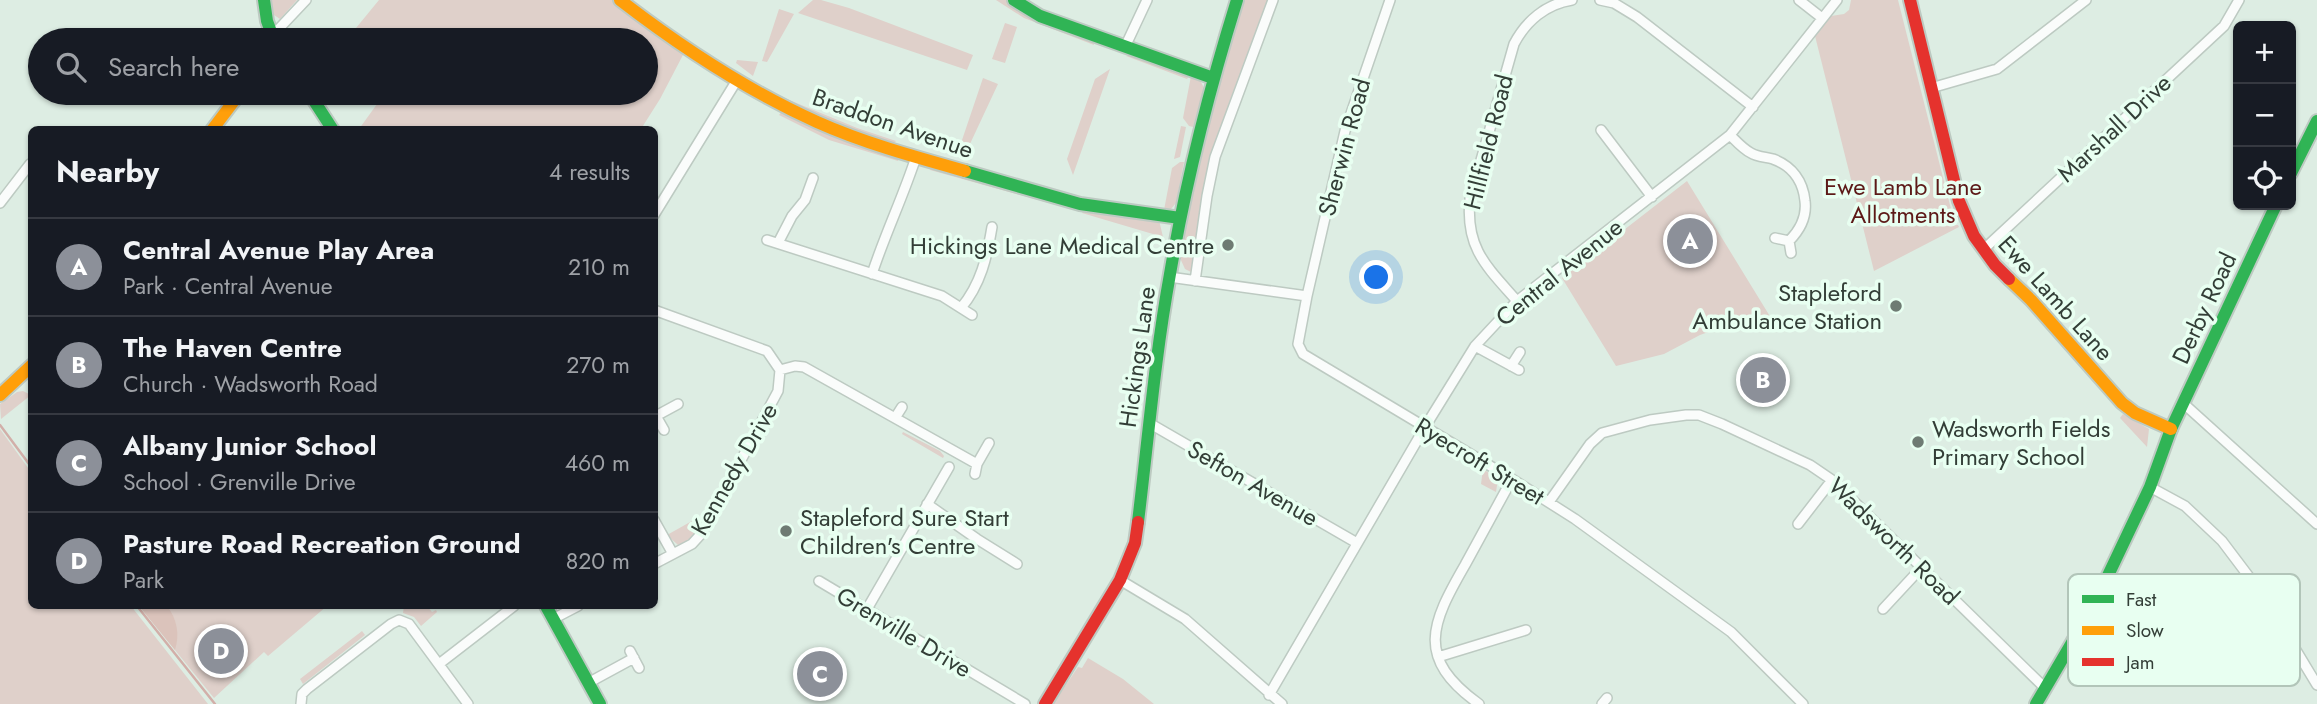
<!DOCTYPE html>
<html lang="en">
<head>
<meta charset="utf-8">
<style>
	body { margin:0; font-family:Jost,sans-serif; background:#242831; color:#f1f3f6 }
	.controls { position:absolute; right:21px; top:21px; display:grid; overflow:hidden; border-radius:10px; box-shadow:0 2px 5px #0004 }
	.controls button { width:63px; height:63px; display:grid; place-items:center; padding:0; border:0; border-bottom:2px solid #363941; background:#171b24; color:#f1f3f6; font:35px sans-serif }
	.you { position:absolute; left:1377px; top:278px; width:24px; height:24px; margin:-18px; border:5px solid #fff; border-radius:50%; background:#1a73e8; box-shadow:0 0 0 10px #1a73e833 }
	.badge { display:grid; place-items:center; width:46px; height:46px; border-radius:50%; background:#8c9099; color:#fff; font-size:23px; font-weight:700 }
	.pin { position:absolute; translate:-50% -50%; border:4px solid #fff; box-shadow:0 2px 7px #0006 }
	.list { margin:0; padding:0; list-style:none }
	h2 { display:flex; justify-content:space-between; align-items:center; height:91px; margin:0; padding:0 28px; font-size:30px }
	h2 small { font-size:23px; font-weight:400; color:#9ea1a6 }
	.list li { display:grid; grid-template-columns:46px 1fr auto; gap:21px; align-items:center; box-sizing:border-box; height:98px; padding:0 28px; border-top:2px solid #363941 }
	.list b { display:block; font-size:26px; white-space:nowrap }
	.list p { margin:0; font-size:23px; white-space:nowrap; color:#9ea1a6 }
	.list em { font-size:23px; font-style:normal; color:#9ea1a6 }
	.icon { flex:none; width:38px; height:38px; fill:none; stroke:currentColor; stroke-width:2; stroke-linecap:round; stroke-linejoin:round }
	.map { position:relative; flex:none; width:2317px; height:704px; overflow:hidden }
	.search { position:absolute; background:#171b24; box-shadow:0 2px 5px #0004; left:28px; top:28px; width:630px; height:77px; display:flex; align-items:center; gap:18px; box-sizing:border-box; padding:0 24px; border-radius:38px; color:#9ea1a6; font-size:26px }
	.panel { position:absolute; background:#171b24; box-shadow:0 2px 5px #0004; left:28px; top:126px; width:630px; height:483px; border-radius:10px }
	.map>svg:first-child { display:block }
</style>
</head>
<body>
<div class="map">
<svg width="2317" height="704" viewBox="0 0 2317 704">
	<rect width="100%" height="100%" fill="#ddede3"/>
	<path fill="#dfd0ca" d="M 271,0 L 297,0 L 280,19 L 274,15 Z
		M 379,0 L 614,0 L 652,31 L 684,53 L 660,99 L 641,129 L 359,129 L 385,93 L 646,93 L 646,40 L 372,40 L 356,28 Z
		M 813,0 L 821,0 L 849,8 L 973,55 L 967,70 L 798,13 Z
		M 996,0 L 1007,0 L 1027,16 L 1093,41 L 1094,45 L 1024,18 Z
		M 1243,0 L 1268,0 L 1229,103 L 1205,179 L 1191,272 L 1185,269 L 1180,258 L 1188,214 L 1222,73 Z
		M 1851,0 L 1898,0 L 1952,213 L 1947,219 L 1950,225 L 1958,225 L 1959,227 L 1874,271 L 1815,36 L 1831,16 L 1844,14 L 1849,10 Z
		M 779,9 L 794,14 L 767,62 L 762,61 Z
		M 1005,23 L 1017,27 L 1005,63 L 992,59 Z
		M 1126,56 L 1135,56 L 1189,76 L 1187,79 Z
		M 737,60 L 758,62 L 753,76 L 736,63 Z
		M 1110,69 L 1073,175 L 1067,159 L 1095,79 Z
		M 1191,76 L 1200,80 L 1204,88 L 1193,127 L 1189,126 L 1183,118 Z
		M 983,78 L 998,84 L 969,146 L 961,143 Z
		M 782,97 L 857,128 L 896,141 L 893,144 L 840,127 L 782,99 Z
		M 783,110 L 899,157 L 898,161 L 829,140 L 779,115 Z
		M 1181,126 L 1186,127 L 1180,157 L 1174,159 Z
		M 1180,162 L 1184,162 L 1176,203 L 1171,209 L 1164,210 L 1172,168 Z
		M 932,166 L 1078,209 L 1078,211 L 930,170 Z
		M 1687,181 L 1771,318 L 1748,325 L 1717,329 L 1700,335 L 1664,354 L 1616,366 L 1562,278 Z
		M 1084,209 L 1159,220 L 1163,237 L 1082,213 Z
		M 23,391 L 31,395 L 1,419 L 0,404 L 17,392 Z
		M 2123,414 L 2149,429 L 2147,447 L 2120,418 Z
		M 0,429 L 31,472 L 32,606 L 131,606 L 208,704 L 0,704 Z
		M 903,432 L 940,451 L 944,456 L 943,458 L 902,434 Z
		M 1483,469 L 1498,479 L 1496,492 L 1481,484 Z
		M 708,512 C 700,527 695,539 678,545 L 667,535 Z
		M 139,606 L 327,606 L 268,656 L 264,652 L 214,698 Z
		M 404,606 L 427,606 L 432,612 L 436,610 L 437,612 L 421,626 L 414,617 L 403,613 Z
		M 362,631 L 365,635 L 303,684 L 300,679 Z
		M 1088,658 L 1123,679 L 1154,704 L 1053,704 L 1078,667 L 1082,668 Z"/>
	<path fill="#dbc3bb" d="M 139,606 L 167,606 C 177,619 180,634 175,650 Z"/>
	<g fill="none" stroke-linecap="round" stroke-linejoin="round">
		<path stroke="#d2afa9" stroke-width="2.5" d="M 0,425 L 32,468
			M 137,606 L 215,704"/>
		<defs>
			<path id="street" d="M 1390,0 L 1345,131 L 1307,296 L 1298,344 L 1303,354 L 1512,479 L 1575,519 L 1731,632 L 1803,704
				M 1600,0 L 1614,3 L 1637,17 L 1753,107
				M 1799,0 L 1822,18
				M 272,36 L 306,0
				M 1125,47 L 1147,0
				M 1931,88 L 1997,69 L 2086,0
				M 1601,130 L 1652,197
				M 1730,135 C 1736,141 1743,149 1751,153 C 1757,157 1766,157 1773,159 C 1792,166 1803,181 1805,201 C 1807,217 1800,230 1789,241 L 1791,253
				M 0,203 L 30,164
				M 654,215 L 737,80
				M 1775,238 L 1789,241
				M 767,240 L 942,296 L 972,315
				M 778,243 L 792,216 L 805,200 L 813,178
				M 1983,250 L 2224,26 L 2239,0
				M 872,274 C 885,234 903,197 916,157
				M 1169,277 L 1307,296
				M 1195,281 L 1207,196 L 1215,157 L 1273,0
				M 1517,301 C 1487,267 1465,248 1470,199 L 1514,44 C 1526,21 1546,4 1572,0
				M 961,308 C 981,284 987,257 992,227
				M 654,310 L 767,351 L 780,370 L 778,391 L 702,533 L 692,544 L 654,564
				M 1475,346 L 1519,370
				M 1511,366 L 1520,352
				M 780,370 L 795,366 L 804,367 L 977,464
				M 2183,403 L 2317,524
				M 656,416 L 664,430
				M 654,417 L 678,404
				M 895,418 L 902,407
				M 1149,423 L 1357,543
				M 975,474 L 977,464 L 989,443
				M 2150,487 L 2185,506 L 2222,541 L 2262,594 L 2317,685
				M 1549,502 L 1590,444 L 1602,433 L 1650,420 L 1686,415 L 1699,415 L 1722,424 L 1810,465 L 1832,480 L 2046,689
				M 927,504 L 977,539 L 1017,564
				M 654,520 L 673,554
				M 1798,524 L 1832,480
				M 1120,580 L 1185,619 L 1282,704
				M 819,581 L 1025,704
				M 867,609 L 949,467
				M 1883,609 L 1922,567
				M 553,619 L 578,606
				M 630,651 L 639,668
				M 1438,657 L 1526,630
				M 439,664 L 514,606
				M 588,683 L 634,658
				M 1269,695 L 1425,427 L 1475,346 L 1517,301 L 1730,135 L 1837,0
				M 301,704 L 302,694 L 307,689 L 391,624 L 399,620 L 409,624 L 468,704
				M 1479,704 C 1415,658 1431,624 1465,565 C 1481,536 1496,508 1512,479
				M 1602,704 L 1607,698"/>
			<path id="fast" d="M 264,0 L 267,21 L 274,40
				M 1014,0 L 1040,16 L 1213,78
				M 309,93 L 333,130
				M 965,171 L 1080,204 L 1180,218
				M 2291,173 L 2317,121
				M 1138,522 C 1148,440 1155,356 1170,274 C 1186,181 1209,90 1237,0
				M 546,606 L 600,704
				M 2036,704 L 2094,605 L 2150,487 L 2171,429 L 2276,205"/>
			<path id="slow" d="M 620,0 C 681,47 746,90 817,122 C 864,143 915,157 965,171
				M 212,130 L 240,93
				M 2009,279 L 2031,300 L 2122,403 L 2135,413 L 2171,429
				M 0,395 L 32,365"/>
			<path id="jam" d="M 1910,0 L 1959,201 L 1974,236 L 1995,265 L 2009,279
				M 1045,704 L 1120,580 L 1135,543 L 1138,522"/>
		</defs>
		<use href="#street" stroke="#bdcac2" stroke-width="12"/>
		<use href="#fast" stroke="#bdcac2" stroke-width="16"/>
		<use href="#slow" stroke="#bdcac2" stroke-width="16"/>
		<use href="#jam" stroke="#bdcac2" stroke-width="16"/>
		<use href="#street" stroke="#fafcfb" stroke-width="9"/>
		<use href="#fast" stroke="#30b455" stroke-width="12"/>
		<use href="#slow" stroke="#ff9f0a" stroke-width="12"/>
		<use href="#jam" stroke="#e5322d" stroke-width="12"/>
	</g>
	<g fill="#6e7b73" stroke="#e8fff1" stroke-width="2.5">
		<circle cx="1228" cy="245" r="7"/>
		<circle cx="1896" cy="306" r="7"/>
		<circle cx="1918" cy="442" r="7"/>
		<circle cx="786" cy="531" r="7"/>
	</g>
	<g text-anchor="middle" dominant-baseline="central" stroke-width="7" stroke-linejoin="round" paint-order="stroke">
		<g font-size="24" fill="#333e37" stroke="#e8fff1">
			<text transform="translate(893 123) rotate(19)">Braddon Avenue</text>
			<text transform="translate(2114 128) rotate(-43)">Marshall Drive</text>
			<text transform="translate(1488 142) rotate(-76)">Hillfield Road</text>
			<text transform="translate(1344 147) rotate(-75)">Sherwin Road</text>
			<text transform="translate(1559 272) rotate(-39)">Central Avenue</text>
			<text transform="translate(2056 298) rotate(48)">Ewe Lamb Lane</text>
			<text transform="translate(2204 308) rotate(-65)">Derby Road</text>
			<text transform="translate(1137 357) rotate(-82)">Hickings Lane</text>
			<text transform="translate(1480 461) rotate(31)">Ryecroft Street</text>
			<text transform="translate(734 469) rotate(-60)">Kennedy Drive</text>
			<text transform="translate(1253 483) rotate(30)">Sefton Avenue</text>
			<text transform="translate(1894 541) rotate(44)">Wadsworth Road</text>
			<text transform="translate(904 632) rotate(31)">Grenville Drive</text>
		</g>
		<g font-size="24" fill="#5d1a18" stroke="#e8fff1">
			<text x="1903" y="186">Ewe Lamb Lane<tspan x="1903" dy="28">Allotments</tspan></text>
		</g>
		<g font-size="24" fill="#333e37" stroke="#e8fff1" text-anchor="end">
			<text x="1214" y="245">Hickings Lane Medical Centre</text>
			<text x="1882" y="292">Stapleford<tspan x="1882" dy="28">Ambulance Station</tspan></text>
			<text x="1932" y="428" text-anchor="start">Wadsworth Fields<tspan x="1932" dy="28">Primary School</tspan></text>
			<text x="800" y="517" text-anchor="start">Stapleford Sure Start<tspan x="800" dy="28">Children's Centre</tspan></text>
		</g>
	</g>
	<rect x="2068" y="574" width="232" height="112" rx="10" fill="#e8fff1" stroke="#b2c5b9" stroke-width="2"/>
	<rect x="2082" y="595" width="32" height="8" fill="#30b455"/>
	<rect x="2082" y="626" width="32" height="9" fill="#ff9f0a"/>
	<rect x="2082" y="658" width="32" height="8" fill="#e5322d"/>
	<g font-size="19" fill="#333e37">
		<text x="2126" y="606">Fast</text>
		<text x="2126" y="637">Slow</text>
		<text x="2126" y="669">Jam</text>
	</g>
</svg>
<div class="controls">
<button>+</button>
<button>−</button>
<button><svg class="icon" aria-label="locate" viewBox="0 0 24 24"><circle cx="12" cy="12" r="6"/><path d="M12 2v4M12 18v4M2 12h4M18 12h4"/></svg></button>
</div>
<div class="you"></div>
<div class="pin badge" style="left:1690px;top:241px">A</div>
<div class="pin badge" style="left:1763px;top:380px">B</div>
<div class="pin badge" style="left:820px;top:674px">C</div>
<div class="pin badge" style="left:221px;top:651px">D</div>
<div class="search"><svg class="icon" aria-label="search" viewBox="0 0 24 24"><circle cx="10" cy="10" r="6"/><path d="M15 15l6 6"/></svg>Search here</div>
<section class="panel">
<h2>Nearby<small>4 results</small></h2>
<ul class="list">
<li><span class="badge">A</span><div><b>Central Avenue Play Area</b><p>Park · Central Avenue</p></div><em>210 m</em></li>
<li><span class="badge">B</span><div><b>The Haven Centre</b><p>Church · Wadsworth Road</p></div><em>270 m</em></li>
<li><span class="badge">C</span><div><b>Albany Junior School</b><p>School · Grenville Drive</p></div><em>460 m</em></li>
<li><span class="badge">D</span><div><b>Pasture Road Recreation Ground</b><p>Park</p></div><em>820 m</em></li>
</ul>
</section>
</div>
</body>
</html>
